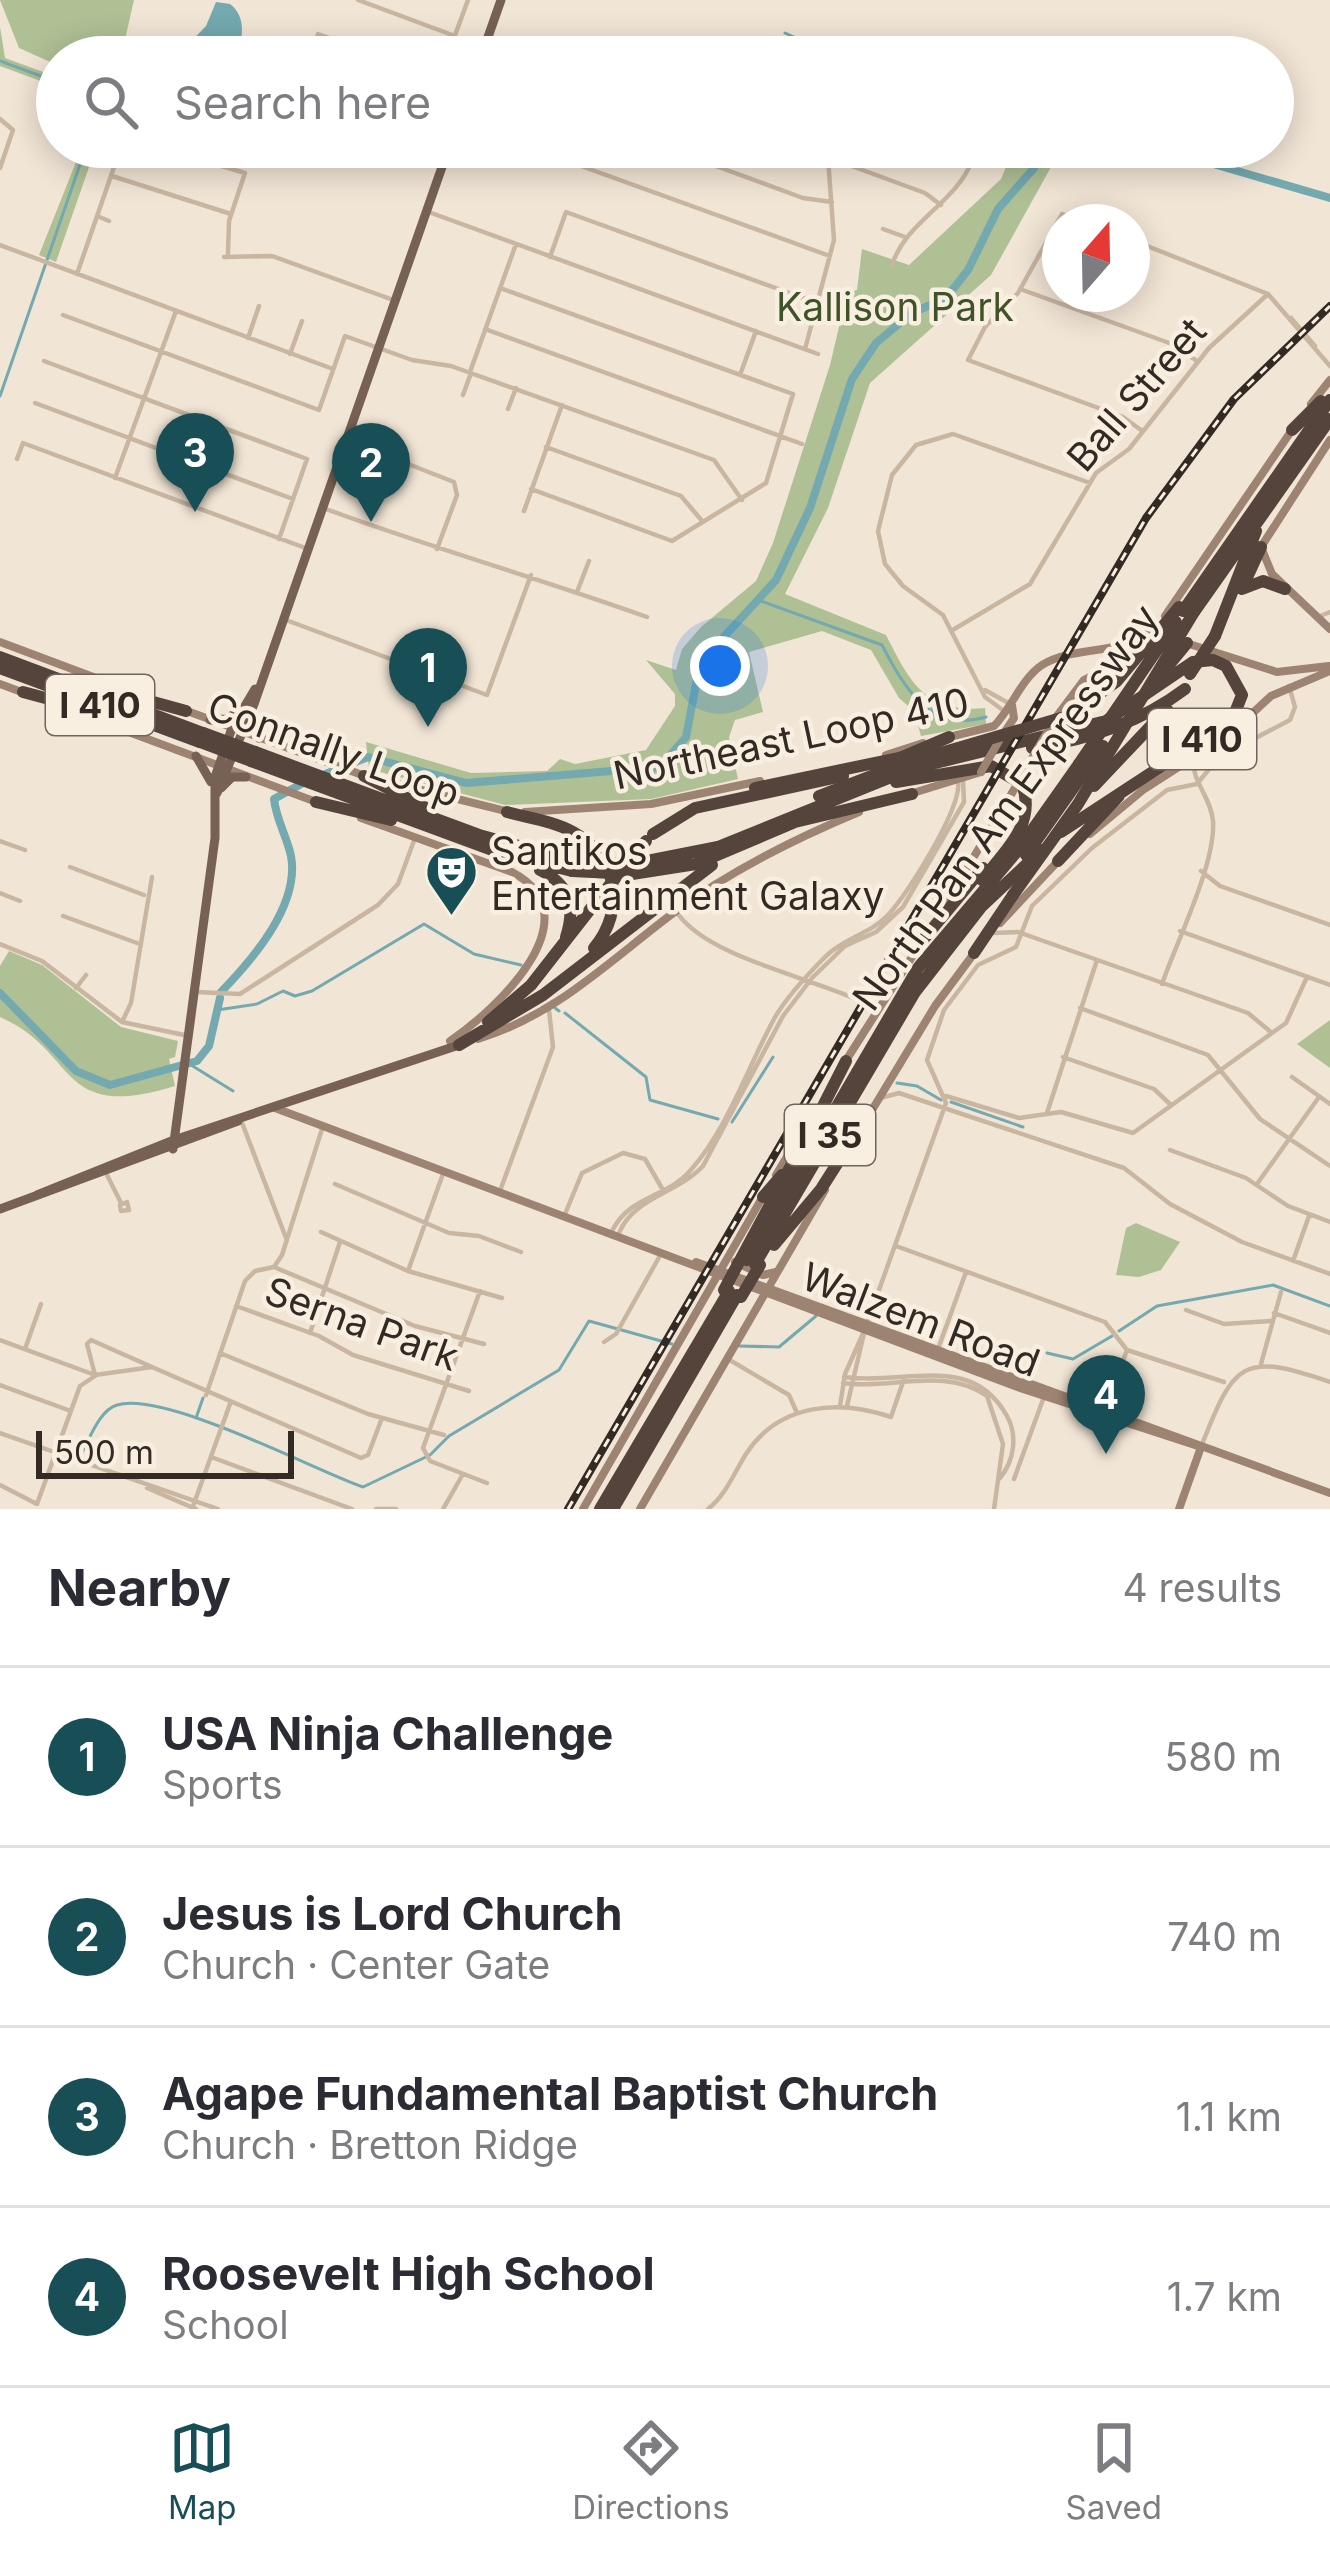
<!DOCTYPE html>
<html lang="en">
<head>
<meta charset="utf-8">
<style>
	body { margin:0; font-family:Inter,sans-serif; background:#f7f7f7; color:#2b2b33 }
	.compass { position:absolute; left:1042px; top:204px; width:108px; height:108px; border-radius:50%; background:#fff; box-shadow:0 6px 30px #0003; rotate:20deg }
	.scale { position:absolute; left:36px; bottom:30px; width:258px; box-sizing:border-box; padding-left:12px; border:6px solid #332a24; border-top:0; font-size:33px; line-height:42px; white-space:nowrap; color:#332a24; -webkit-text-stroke:9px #f9efe1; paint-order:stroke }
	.you { position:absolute; left:720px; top:666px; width:42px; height:42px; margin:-30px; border:9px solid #fff; border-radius:50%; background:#1a73e8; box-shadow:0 0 0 18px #1a73e833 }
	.badge { display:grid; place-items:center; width:78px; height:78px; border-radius:50%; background:#184e56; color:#fff; font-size:39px; font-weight:700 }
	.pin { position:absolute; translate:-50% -99px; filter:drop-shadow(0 3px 6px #0008) }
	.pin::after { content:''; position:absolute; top:63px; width:42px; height:36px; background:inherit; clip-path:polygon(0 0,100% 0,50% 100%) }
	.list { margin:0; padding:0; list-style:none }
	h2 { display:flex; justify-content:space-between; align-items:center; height:156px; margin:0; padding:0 48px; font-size:51px }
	h2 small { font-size:39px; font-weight:400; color:#7c7c81 }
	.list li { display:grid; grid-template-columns:78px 1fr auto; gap:36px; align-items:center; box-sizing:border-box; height:180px; padding:0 48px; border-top:3px solid #e1e1e2 }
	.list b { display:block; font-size:45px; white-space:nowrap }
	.list p { margin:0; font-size:39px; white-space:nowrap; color:#7c7c81 }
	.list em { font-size:39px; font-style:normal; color:#7c7c81 }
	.icon { flex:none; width:66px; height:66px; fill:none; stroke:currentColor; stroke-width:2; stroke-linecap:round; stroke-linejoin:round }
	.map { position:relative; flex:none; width:1330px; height:1509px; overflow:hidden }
	.search { position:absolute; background:#fff; box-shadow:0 6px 30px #0003; left:36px; right:36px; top:36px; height:132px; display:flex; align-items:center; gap:30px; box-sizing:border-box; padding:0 42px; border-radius:66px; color:#7c7c81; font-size:45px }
	.sheet { height:876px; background:#fff }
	nav { display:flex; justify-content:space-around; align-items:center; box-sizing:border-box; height:168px; border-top:3px solid #e1e1e2; background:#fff; font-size:33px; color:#7c7c81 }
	nav a { display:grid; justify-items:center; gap:6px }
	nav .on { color:#184e56 }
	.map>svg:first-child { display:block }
</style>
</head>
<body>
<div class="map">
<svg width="1330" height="1509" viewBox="0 0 1330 1509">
	<rect width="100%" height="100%" fill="#f1e5d5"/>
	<path fill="#afc095" d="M 0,0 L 134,0 L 121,57 L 57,57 L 57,65 L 19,48 Z
		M 0,27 L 5,58 L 57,77 L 57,87 L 0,66 Z
		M 82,147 L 96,147 L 56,262 L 39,255 Z
		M 1012,152 L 1051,167 L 991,275 L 870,383 L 828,508 L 785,594 L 886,635 C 910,682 925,714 985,708 L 986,724 L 921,736 L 914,711 L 899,698 L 871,650 L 822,631 L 749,652 L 763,712 L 735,720 L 729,737 L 738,779 L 651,799 L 505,805 L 369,769 L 366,742 L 471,773 L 547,771 L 560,759 L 575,764 L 646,750 L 675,706 L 675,694 L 646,660 L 676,670 L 682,649 L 701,627 L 756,581 L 773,543 L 830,365 L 847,293 L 857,290 L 862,249 L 909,265 L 1001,179 Z
		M 9,951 L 42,965 L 121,1027 L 178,1041 L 175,1057 L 169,1059 L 175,1086 C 56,1123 79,1051 0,1017 L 0,966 Z
		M 1330,1020 L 1330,1068 L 1297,1044 Z
		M 1136,1223 L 1180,1242 L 1161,1270 L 1139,1277 L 1116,1275 L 1126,1228 Z"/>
	<path fill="#73a9af" d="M 216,2 L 230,4 C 247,17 243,39 236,57 L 176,57 L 206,26 Z"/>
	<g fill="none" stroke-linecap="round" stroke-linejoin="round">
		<path stroke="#73a9af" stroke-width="3" d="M 785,33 L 838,57
			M 0,61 L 57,82
			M 0,396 L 86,147
			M 758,600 L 882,645 C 905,689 930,733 986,717
			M 555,1008 L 559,1011
			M 217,1010 L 257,1004 L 283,991 L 295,996 L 312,991 L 424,924 L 474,954 L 521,965
			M 565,1013 L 646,1077 L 650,1100 L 718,1119
			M 191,1065 L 233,1091
			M 897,1083 L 917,1086 L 941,1100
			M 951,1102 L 1023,1127
			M 732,1122 L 773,1057
			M 1119,1331 L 1157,1306 L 1273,1285 L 1330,1306
			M 739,1346 L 779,1347 L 816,1316
			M 1047,1353 L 1073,1359 L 1112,1336
			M 196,1418 L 203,1398
			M 80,1456 C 89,1441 99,1410 117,1405 C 165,1391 312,1469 363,1487 L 430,1455 L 449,1436 L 559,1370 L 589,1321 L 672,1344"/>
		<path stroke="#73a9af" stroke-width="8" d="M 1108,147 L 1131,157 L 1153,149 L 1169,151 L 1330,198
			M 323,775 L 368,757 L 466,783 L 660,767 L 686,737 L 700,663 L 776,580 L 810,508 L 852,379 L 876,343 L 912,313 L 946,298 L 968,270 L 998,209 L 1034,168 L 1039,147
			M 221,992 C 253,959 300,905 291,856 C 287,837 276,819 274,799 L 303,783
			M 0,993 L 76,1071 L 110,1085 L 197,1061 L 209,1046 L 220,998"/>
		<path stroke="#c9b6a1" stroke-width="4.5" d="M 358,0 L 455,36
			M 484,47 L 510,57
			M 310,57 L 318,34 L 382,57
			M 447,57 L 468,0
			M 0,119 L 13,130 L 0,168
			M 158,147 L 245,173 L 229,221 L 228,254
			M 551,147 L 548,154 L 830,256
			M 664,147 L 803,198 L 832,202
			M 800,147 L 925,193 L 941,205
			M 112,176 L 231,214
			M 426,211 L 818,354
			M 97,216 L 109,221
			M 1083,222 L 1062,214 L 1018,293 L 985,327 L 968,360 L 1123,417 L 1141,430
			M 883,229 L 905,237
			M 1132,240 L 1268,294 L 1330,366
			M 0,245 L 333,369
			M 224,257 L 272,256 L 396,301
			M 550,257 L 566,212 L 817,303
			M 892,265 C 906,221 955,204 972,161 L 934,147
			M 77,274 L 121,147
			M 500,288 L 793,394 L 766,483 L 672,541 L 531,489
			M 1020,289 L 1172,344 L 1197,361
			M 63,315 L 319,410 L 345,336 L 412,360 L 451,366 L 714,460 L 742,500
			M 1291,318 L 1315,346
			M 485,329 L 802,444
			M 248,338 L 259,306
			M 805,349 L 834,240 L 828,158
			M 290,354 L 302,321
			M 44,361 L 307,459 L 279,539
			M 470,372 L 516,244
			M 740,375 L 756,331
			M 463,395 L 471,373
			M 35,403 L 293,499
			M 508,409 L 516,388
			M 347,440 L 454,482 L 457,495 L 437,549
			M 546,447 L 681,496 L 703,522
			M 17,459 L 23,443 L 308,549
			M 115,478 L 176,311
			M 323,508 C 431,548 539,578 647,617
			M 524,511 L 562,405
			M 577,592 L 589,561
			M 1318,617 L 1330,612
			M 286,620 L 487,695 L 531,575
			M 951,631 L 1030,584 L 1096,473 L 1129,449 L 1209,348 L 1268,294
			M 985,690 L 1012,705
			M 1004,711 L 985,697 L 943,615 L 903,586 L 885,564 L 878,531 L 892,475 L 916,445 L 953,434 L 1090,483
			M 0,841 L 25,850
			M 70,867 L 144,895
			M 1201,871 L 1220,886 L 1330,925
			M 0,893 L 20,901
			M 678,914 C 711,960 821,979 876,1008
			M 63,916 L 137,943
			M 1180,931 L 1330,985
			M 994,933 L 1018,932 L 1248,1013 L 1272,1033
			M 0,944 L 42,961 L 122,1022 L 189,1036
			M 1162,984 C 1177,941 1216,863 1213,821 C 1211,797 1192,782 1193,759
			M 76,988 L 86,975
			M 196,992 L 240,994 L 378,905 L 398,884 L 415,838
			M 1080,1008 L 1208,1055 L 1260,1119 L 1330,1166
			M 122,1022 L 131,1003 L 152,877
			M 1063,1057 L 1154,1089 L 1171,1105
			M 1292,1077 L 1330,1104
			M 946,1096 L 1019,1118 L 1061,1112 L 1133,1133 L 1286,1023 L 1307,977
			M 881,1098 L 899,1093 L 1124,1168 L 1170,1204 L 1242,1242 L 1330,1274
			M 1047,1113 L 1097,960
			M 241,1120 L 286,1238
			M 1170,1150 L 1246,1178 L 1288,1206 L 1330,1222
			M 106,1173 L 121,1203
			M 335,1184 L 449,1233 L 479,1236 L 521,1252
			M 1257,1184 L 1319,1097
			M 500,1191 L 553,1047 L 549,1010
			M 127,1202 L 129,1210 L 121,1211 L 120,1205 Z
			M 565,1214 L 582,1173 L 623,1153 L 645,1159 L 663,1190
			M 612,1231 C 629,1196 666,1198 690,1171 C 728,1128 747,1069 774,1019 C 787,996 807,975 826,956 C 844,938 870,934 887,916 C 907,896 963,806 958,781
			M 321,1232 L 408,1271 L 502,1298
			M 619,1233 C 634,1197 677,1194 703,1166 L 783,1016 L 812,978 L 845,946 L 876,932 L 903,907 L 964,802 L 963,779
			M 896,1246 L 1105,1322 L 1127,1350
			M 1293,1261 L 1309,1216
			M 274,1267 L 415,1326 L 484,1344
			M 408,1271 L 444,1171
			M 480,1291 L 423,1448 L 430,1461 L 487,1483
			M 236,1306 L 319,1336 L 353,1355 L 469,1391
			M 1186,1310 L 1224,1324 L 1271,1321
			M 1274,1313 L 1330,1333
			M 310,1333 L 340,1242
			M 0,1340 L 95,1375 L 152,1367 L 361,1458 L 368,1455 L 382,1418
			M 604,1342 L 616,1334 L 662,1252
			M 25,1349 L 41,1304
			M 938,1349 L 966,1272
			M 1127,1350 L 1224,1382
			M 220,1353 L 368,1414 L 444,1435
			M 728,1359 L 789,1395 L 797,1413
			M 1261,1364 L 1281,1292
			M 95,1375 L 87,1344 L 91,1340 L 152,1367
			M 844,1377 C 904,1386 971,1351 1007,1416 C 1018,1436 1014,1461 1000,1478
			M 843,1383 C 890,1390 945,1366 987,1396 L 1003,1444 L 994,1509
			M 0,1385 L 68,1410
			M 206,1395 L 245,1281 L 255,1271 L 274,1267 L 282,1255 L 323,1126
			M 840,1406 L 845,1374 L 865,1329
			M 847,1406 L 865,1329 L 946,1103 L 927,1060 L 944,1010 L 978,965 L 1016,947 L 1032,906 L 1092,848 L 1167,790 L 1197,784 L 1219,757 L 1290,720 L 1295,707 L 1289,686
			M 1105,1409 L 1127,1350
			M 0,1433 L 218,1509
			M 1201,1447 C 1234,1363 1241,1351 1330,1382
			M 211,1457 L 352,1509
			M 1014,1479 L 1045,1394
			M 0,1485 L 37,1504
			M 147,1488 L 196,1509
			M 37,1504 L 80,1386 L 95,1376
			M 192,1509 L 230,1404
			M 376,1509 L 396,1509
			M 443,1509 L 463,1474
			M 708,1509 C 726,1495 734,1473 746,1454 C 779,1403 839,1399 891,1417 L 904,1379"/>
		<path stroke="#9d8472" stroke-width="8" d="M 1311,404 L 1330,380
			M 1330,440 L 1261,547 L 1272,574 L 1330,629
			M 1165,616 L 1292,430
			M 0,642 L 128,690
			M 1186,643 L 1277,672 L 1329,666
			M 0,684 L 27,694
			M 187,711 L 365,776
			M 75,712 L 319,803
			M 1057,716 L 1084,680 L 1138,652
			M 1002,736 L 1014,718 L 1012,705
			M 949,737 L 994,726 C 1012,708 1021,679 1042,665 C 1076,644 1121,657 1152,629
			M 886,755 L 923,743
			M 385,781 L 510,812
			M 913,793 L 981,772
			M 525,812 L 651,804 L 760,781
			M 361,818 L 512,872 C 596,917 496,1010 450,1041
			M 1090,834 L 1143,790 L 1230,734 L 1271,696 L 1330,671
			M 945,905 L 1012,793
			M 1000,923 L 1060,859
			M 478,1039 C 556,1015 608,962 672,914 C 728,872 794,839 859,812
			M 845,1062 L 924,938
			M 275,1108 L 1023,1389 L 1201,1447
			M 869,1115 L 935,1006 L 975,952
			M 776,1175 L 812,1115
			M 696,1262 L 1330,1493
			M 735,1262 L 763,1275 L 776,1272
			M 583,1509 L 762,1198
			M 640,1509 L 825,1190
			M 1179,1509 L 1201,1447"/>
		<path stroke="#766154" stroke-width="9" d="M 481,57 L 501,0
			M 250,716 L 259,738
			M 210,720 L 227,719 L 240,710
			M 196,756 L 211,782
			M 221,788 L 232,777 L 246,777
			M 217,793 L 254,704 L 449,147
			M 173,1149 L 215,838 L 215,777 L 232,728 L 255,689
			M 37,1195 L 174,1140 L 459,1045
			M 0,1209 L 238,1121"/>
		<path stroke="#55443b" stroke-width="12" d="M 1292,430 L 1321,401
			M 1244,584 L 1261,547
			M 1242,589 L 1263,581 L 1285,589
			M 1183,611 L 1330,400
			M 1194,612 L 1330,419
			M 1215,636 L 1256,531
			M 0,657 L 203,733
			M 0,668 L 200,742
			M 1159,677 L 1187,643
			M 106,689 L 186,711
			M 23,692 L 97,712
			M 1032,748 C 1087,740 1140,723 1185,689
			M 255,752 L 479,835 L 573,861
			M 900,758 L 949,737
			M 251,761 L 498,852 L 572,871
			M 364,776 L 430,810
			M 896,782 L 991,766 L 1022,784 C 1037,824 1005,851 982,880
			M 1094,786 L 1167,709
			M 316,802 L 391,820
			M 507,812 C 529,818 553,821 573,832 C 618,857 626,910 594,948
			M 795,822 L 912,794
			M 653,834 L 695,808 L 843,776
			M 1026,855 L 1086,770
			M 1058,861 L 1119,796
			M 632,864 L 718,847 L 911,769 L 1106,721 L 1193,662 L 1213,660 L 1226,666 L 1242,695 L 1232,720 L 1061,832
			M 540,870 C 570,885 576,906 566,937
			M 632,874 L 696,864 L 795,822
			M 982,906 L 1042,850
			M 922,941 L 983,868
			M 974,953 L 1013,895
			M 488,1022 L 531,985 L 599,898
			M 459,1045 L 543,995 L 712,865
			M 821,1110 L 846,1061
			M 763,1197 L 782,1175
			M 774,1245 L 821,1189 L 870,1112
			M 747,1260 L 918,968 L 1019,849 L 1079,764
			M 755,1264 L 915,992 L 985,902
			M 600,1509 L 729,1291
			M 613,1509 L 737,1295"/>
		<defs>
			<path id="rail" d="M 568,1509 L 1146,518 L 1234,399 L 1330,306"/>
		</defs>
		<use href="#rail" stroke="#332a24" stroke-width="8"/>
		<use href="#rail" stroke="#f9efe1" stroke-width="3" stroke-dasharray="9" stroke-linecap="butt"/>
		<path stroke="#9d8472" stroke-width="8" d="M 981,772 L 999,741
			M 1012,793 L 1053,722"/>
		<path stroke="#55443b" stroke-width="12" d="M 1190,674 L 1215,636
			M 203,733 L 255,752
			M 200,742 L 251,761
			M 1079,764 L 1176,622
			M 1086,770 L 1103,746
			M 755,788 L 908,756
			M 819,796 L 903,764 L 1068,716 L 1117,681 L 1179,607
			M 573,861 L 630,864
			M 572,871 L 632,874
			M 1013,895 L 1078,804 L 1194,612
			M 599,898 L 646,841
			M 724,1290 L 821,1110
			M 741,1297 L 760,1265"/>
	</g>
	<defs>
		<symbol id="theatre-pin" viewBox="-11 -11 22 30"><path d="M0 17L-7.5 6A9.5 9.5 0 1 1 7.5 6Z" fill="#184e56" stroke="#f9efe1"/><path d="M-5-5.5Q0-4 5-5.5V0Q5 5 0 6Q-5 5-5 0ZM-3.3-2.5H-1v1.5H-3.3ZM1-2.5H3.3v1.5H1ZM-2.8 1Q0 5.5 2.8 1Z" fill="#fff"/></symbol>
	</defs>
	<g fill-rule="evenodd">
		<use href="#theatre-pin" x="422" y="842" width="59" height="81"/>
	</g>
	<g text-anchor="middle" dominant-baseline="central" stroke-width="9" stroke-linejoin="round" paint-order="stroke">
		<g fill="#f9efe1" stroke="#6e655d" stroke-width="3">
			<rect x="46" y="675" width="108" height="60" rx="9"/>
			<rect x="1148" y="709" width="108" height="60" rx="9"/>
			<rect x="785" y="1105" width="90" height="60" rx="9"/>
		</g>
		<g font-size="36" font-weight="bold" fill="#332a24">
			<text x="100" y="705">I 410</text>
			<text x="1202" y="739">I 410</text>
			<text x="830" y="1135">I 35</text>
		</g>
		<g font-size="39" fill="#405227" stroke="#f9efe1">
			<text x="895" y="306">Kallison Park</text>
		</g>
		<g font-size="39" fill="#332a24" stroke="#f9efe1">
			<text transform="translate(1136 394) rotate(-49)">Ball Street</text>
			<text transform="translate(791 738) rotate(-12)">Northeast Loop 410</text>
			<text transform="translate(334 749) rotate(20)">Connally Loop</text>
			<text transform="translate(1005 807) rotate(-54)">North Pan Am Expressway</text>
			<text transform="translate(921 1319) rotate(21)">Walzem Road</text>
			<text transform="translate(362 1323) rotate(20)">Serna Park</text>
		</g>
		<g font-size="39" fill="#332a24" stroke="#f9efe1" text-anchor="start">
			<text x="491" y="850">Santikos<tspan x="491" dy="45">Entertainment Galaxy</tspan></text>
		</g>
	</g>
</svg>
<svg class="compass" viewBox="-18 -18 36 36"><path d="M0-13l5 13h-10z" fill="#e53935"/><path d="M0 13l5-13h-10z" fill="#7c7c81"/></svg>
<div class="scale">500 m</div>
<div class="you"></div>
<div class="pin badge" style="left:428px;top:727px">1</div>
<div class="pin badge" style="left:371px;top:522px">2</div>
<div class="pin badge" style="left:195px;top:512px">3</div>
<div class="pin badge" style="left:1106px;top:1454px">4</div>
<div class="search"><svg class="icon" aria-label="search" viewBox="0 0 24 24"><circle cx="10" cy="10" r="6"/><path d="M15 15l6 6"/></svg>Search here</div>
</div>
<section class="sheet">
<h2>Nearby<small>4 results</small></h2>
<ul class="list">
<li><span class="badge">1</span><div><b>USA Ninja Challenge</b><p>Sports</p></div><em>580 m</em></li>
<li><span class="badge">2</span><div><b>Jesus is Lord Church</b><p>Church · Center Gate</p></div><em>740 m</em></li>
<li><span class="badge">3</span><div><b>Agape Fundamental Baptist Church</b><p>Church · Bretton Ridge</p></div><em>1.1 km</em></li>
<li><span class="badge">4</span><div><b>Roosevelt High School</b><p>School</p></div><em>1.7 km</em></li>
</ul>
</section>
<nav>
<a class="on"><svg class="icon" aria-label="map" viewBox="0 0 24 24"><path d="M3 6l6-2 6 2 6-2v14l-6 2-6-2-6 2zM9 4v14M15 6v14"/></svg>Map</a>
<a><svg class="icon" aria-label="directions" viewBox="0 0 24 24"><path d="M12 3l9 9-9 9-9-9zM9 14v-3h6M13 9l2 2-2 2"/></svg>Directions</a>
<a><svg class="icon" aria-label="saved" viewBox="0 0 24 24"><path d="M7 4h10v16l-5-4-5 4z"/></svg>Saved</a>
</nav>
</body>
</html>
